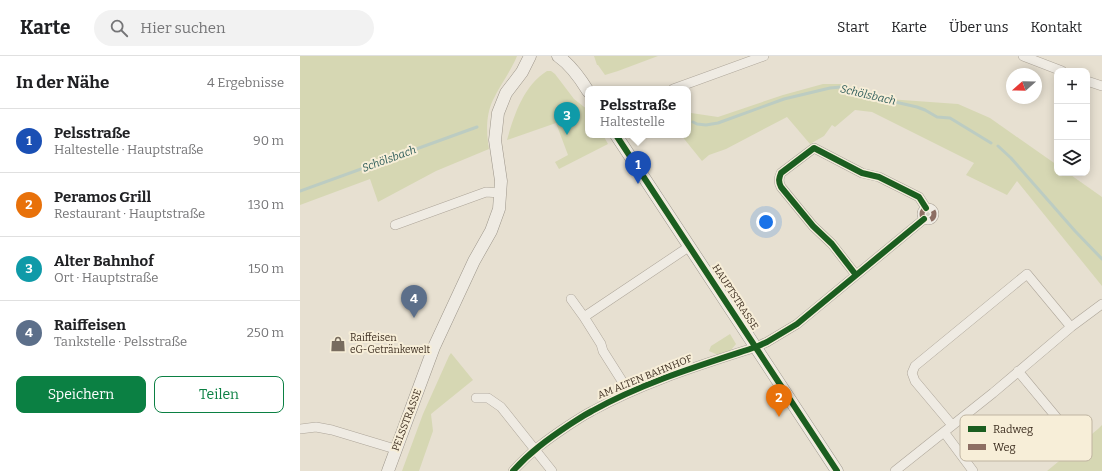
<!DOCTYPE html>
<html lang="de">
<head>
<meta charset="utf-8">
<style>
	body { margin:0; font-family:Bitter,serif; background:#f2f2f2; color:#202124 }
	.controls { position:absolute; right:12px; top:12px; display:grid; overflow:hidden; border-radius:8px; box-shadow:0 2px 10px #0003 }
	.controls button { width:36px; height:36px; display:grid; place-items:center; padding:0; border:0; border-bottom:1px solid #e0e0e0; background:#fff; color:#202124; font:20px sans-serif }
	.compass { position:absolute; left:706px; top:12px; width:36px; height:36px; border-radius:50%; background:#fff; box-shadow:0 2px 10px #0003; rotate:250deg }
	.you { position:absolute; left:466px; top:166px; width:14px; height:14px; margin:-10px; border:3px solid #fff; border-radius:50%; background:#1a73e8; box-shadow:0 0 0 6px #1a73e833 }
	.badge { display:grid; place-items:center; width:26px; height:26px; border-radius:50%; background:#0b8043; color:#fff; font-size:13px; font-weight:700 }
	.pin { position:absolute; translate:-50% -33px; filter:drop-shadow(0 1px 2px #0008) }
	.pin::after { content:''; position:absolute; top:21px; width:14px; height:12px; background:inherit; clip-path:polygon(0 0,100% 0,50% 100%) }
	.popup { position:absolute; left:285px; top:30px; width:106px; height:52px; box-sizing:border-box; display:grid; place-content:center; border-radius:8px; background:#fff; filter:drop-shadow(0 1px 3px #0005); font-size:13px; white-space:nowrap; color:#757577 }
	.popup b { font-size:15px; color:#202124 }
	.popup::after { content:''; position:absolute; left:50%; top:100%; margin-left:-8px; border:8px solid transparent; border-top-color:#fff }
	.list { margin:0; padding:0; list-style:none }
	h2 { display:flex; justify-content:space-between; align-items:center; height:52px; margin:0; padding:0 16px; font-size:17px }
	h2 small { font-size:13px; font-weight:400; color:#757577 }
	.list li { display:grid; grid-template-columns:26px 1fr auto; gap:12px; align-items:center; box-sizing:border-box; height:64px; padding:0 16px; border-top:1px solid #e0e0e0 }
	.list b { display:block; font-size:15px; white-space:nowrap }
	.list p { margin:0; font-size:13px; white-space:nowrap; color:#757577 }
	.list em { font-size:13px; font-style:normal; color:#757577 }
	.actions { display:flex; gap:8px; padding:12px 16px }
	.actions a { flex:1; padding:9px 0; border:1px solid #0b8043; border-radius:8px; text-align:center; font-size:14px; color:#0b8043 }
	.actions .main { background:#0b8043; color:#fff }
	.icon { flex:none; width:22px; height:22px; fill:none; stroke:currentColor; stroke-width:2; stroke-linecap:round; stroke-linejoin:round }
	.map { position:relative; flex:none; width:802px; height:415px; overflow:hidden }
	header { display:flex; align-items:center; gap:24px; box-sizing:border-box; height:56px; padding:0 20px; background:#fff; border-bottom:1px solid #e0e0e0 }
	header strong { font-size:19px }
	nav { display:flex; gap:22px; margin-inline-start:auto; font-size:14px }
	.search { width:280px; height:36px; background:#f2f2f2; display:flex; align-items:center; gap:10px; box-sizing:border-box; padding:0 14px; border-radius:22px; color:#757577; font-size:15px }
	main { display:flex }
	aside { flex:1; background:#fff }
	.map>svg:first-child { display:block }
</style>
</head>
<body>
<header>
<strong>Karte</strong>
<div class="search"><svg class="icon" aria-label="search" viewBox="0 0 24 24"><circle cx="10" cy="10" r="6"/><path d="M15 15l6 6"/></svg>Hier suchen</div>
<nav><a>Start</a><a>Karte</a><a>Über uns</a><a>Kontakt</a></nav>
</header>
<main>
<aside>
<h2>In der Nähe<small>4 Ergebnisse</small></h2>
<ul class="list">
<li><span class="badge" style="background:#1a4fb4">1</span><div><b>Pelsstraße</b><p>Haltestelle · Hauptstraße</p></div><em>90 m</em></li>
<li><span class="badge" style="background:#e8710a">2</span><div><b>Peramos Grill</b><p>Restaurant · Hauptstraße</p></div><em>130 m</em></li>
<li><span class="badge" style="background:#0f9aa8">3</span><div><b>Alter Bahnhof</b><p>Ort · Hauptstraße</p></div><em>150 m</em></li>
<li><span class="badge" style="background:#5c6f8a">4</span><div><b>Raiffeisen</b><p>Tankstelle · Pelsstraße</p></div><em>250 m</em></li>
</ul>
<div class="actions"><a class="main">Speichern</a><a>Teilen</a></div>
</aside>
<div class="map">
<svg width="802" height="415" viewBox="0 0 802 415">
	<rect width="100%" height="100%" fill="#e7e0d1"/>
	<path fill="#d6d7b3" d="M 0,0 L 217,0 C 211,15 200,29 193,44 C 186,58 186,77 189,93 L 136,115 L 78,146 L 70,123 L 0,149 Z
		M 294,0 L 358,0 L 318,15 L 305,19 L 298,9 L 297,9 Z
		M 247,15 L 251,15 L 255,18 L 274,43 L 288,54 L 288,79 L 303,79 L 308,88 L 259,113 L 255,106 L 268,99 L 256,67 L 207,84 C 214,59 224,29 247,15 Z
		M 523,28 L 541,28 L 576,37 L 588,43 L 658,48 L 690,62 L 757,109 L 757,117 L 768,117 L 802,141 L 802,230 L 717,125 L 707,139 L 666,119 L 674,107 L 572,56 L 555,54 L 535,71 L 532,69 L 524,80 L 510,88 L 487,61 L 426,93 L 409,99 L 402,105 L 381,79 L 388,79 L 388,50 L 391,57 L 418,61 L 483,39 Z
		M 430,278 L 436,288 L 431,294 L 418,299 L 409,295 L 411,290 Z
		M 151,297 L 173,324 L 131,358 L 133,375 L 119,415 L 102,415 L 123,358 L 149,300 Z
		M 802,369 L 802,415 L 747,415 L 798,373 Z"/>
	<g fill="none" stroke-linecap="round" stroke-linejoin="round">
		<path stroke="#bcccc2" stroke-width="3" d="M 393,66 L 397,68 L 406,69 L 418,67 L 484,43 L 530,32 L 541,31 L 548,32 L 569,40 L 617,51 L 625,54 L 637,61 L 650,62 L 691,87
			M 698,90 L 711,102 L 775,175 L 802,203
			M 0,135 L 177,71"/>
		<defs>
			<path id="street" d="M 723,0 L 762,15
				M 787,25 L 802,30
				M 373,33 L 464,0
				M622 158a6 6 0 1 1 12 0a6 6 0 1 1-12 0Z
				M 95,169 L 186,136 L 200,137
				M 556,219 L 532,188 L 513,170 L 481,131 C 478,125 479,122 481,117 L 514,92 L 562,117 L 579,121 L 619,141 L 626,152
				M 271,243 L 284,261
				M 718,315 L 762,368
				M 329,336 L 303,295 L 301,288 L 284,261 L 390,190
				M 176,342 L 188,342 L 201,351 L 252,415
				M 652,369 L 615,325 L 612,317 L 615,310 L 727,218 L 771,271
				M 0,373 L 16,371 L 32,374 L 95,393
				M 644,376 L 673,415
				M 213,415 C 230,396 248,383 269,369 C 277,364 284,359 292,355 C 344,326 401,309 456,291 L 467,286 L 497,268 L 624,163
				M 595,415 L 693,337 L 771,271 L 802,248"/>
			<path id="secondary" d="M 258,0 C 271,9 280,22 288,35
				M 316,79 L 537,415
				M 88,415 L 134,291 L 174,205 L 191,175 L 199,153 L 201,125 L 195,84 L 198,57 L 206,37 L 222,16 L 230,0"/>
		</defs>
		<use href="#street" stroke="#ada599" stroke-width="10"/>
		<use href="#secondary" stroke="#9c958a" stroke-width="13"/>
		<use href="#street" stroke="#efebe3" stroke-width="9"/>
		<use href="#secondary" stroke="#efebe3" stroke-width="12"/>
		<path stroke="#8d6e63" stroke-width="5" stroke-dasharray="10 5" stroke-linecap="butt" d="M622 158a6 6 0 1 1 12 0a6 6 0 1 1-12 0Z"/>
		<defs>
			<path id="cycleway" d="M 316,79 L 537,415
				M 556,219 L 532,188 L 513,170 L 481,131 C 478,125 479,122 481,117 L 514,92 L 562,117 L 579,121 L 619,141 L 626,152
				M 213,415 C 230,396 248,383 269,369 C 277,364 284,359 292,355 C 344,326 401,309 456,291 L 467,286 L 497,268 L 624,163"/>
		</defs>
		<use href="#cycleway" stroke="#f7eed8" stroke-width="8"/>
		<use href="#cycleway" stroke="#1b5e20" stroke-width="6"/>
	</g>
	<defs>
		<symbol id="shop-bare" viewBox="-9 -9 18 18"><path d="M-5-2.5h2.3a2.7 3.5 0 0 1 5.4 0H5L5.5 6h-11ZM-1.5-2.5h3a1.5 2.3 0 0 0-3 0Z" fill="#786c5e" stroke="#f7eed8" stroke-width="2.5" paint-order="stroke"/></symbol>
	</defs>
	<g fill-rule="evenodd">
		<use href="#shop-bare" x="27" y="277" width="22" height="22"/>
	</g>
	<g text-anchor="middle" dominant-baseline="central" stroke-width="4" stroke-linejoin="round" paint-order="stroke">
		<g font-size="10" fill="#3d2e20" stroke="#f7eed8">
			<text transform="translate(435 241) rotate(57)">HAUPTSTRASSE</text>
			<text transform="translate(345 321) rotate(-22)">AM ALTEN BAHNHOF</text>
			<text transform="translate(107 364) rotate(-69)">PELSSTRASSE</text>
		</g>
		<g font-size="10" fill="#3d2e20" stroke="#f7eed8" text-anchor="start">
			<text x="50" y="282">Raiffeisen<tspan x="50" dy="12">eG-Getränkewelt</tspan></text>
		</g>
		<g font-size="11" font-style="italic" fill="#2f5d5a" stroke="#f7eed8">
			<text transform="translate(568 39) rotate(13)">Schölsbach</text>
			<text transform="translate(89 103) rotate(-20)">Schölsbach</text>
		</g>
	</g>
	<rect x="660" y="359" width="132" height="46" rx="6" fill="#f7eed8" stroke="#bfb4a1" stroke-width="1"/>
	<rect x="668" y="370" width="18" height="6" fill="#1b5e20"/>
	<rect x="668" y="388" width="18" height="6" fill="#8d6e63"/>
	<g font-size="11" fill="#3d2e20">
		<text x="693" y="377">Radweg</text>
		<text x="693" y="395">Weg</text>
	</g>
</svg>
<div class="controls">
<button>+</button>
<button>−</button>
<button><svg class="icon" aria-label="layers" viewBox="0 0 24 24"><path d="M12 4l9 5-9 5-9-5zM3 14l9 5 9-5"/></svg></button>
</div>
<svg class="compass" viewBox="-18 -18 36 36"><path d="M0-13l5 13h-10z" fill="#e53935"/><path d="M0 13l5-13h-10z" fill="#757577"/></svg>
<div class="you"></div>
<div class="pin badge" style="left:338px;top:128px;background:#1a4fb4">1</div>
<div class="popup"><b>Pelsstraße</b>Haltestelle</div>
<div class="pin badge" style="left:479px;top:361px;background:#e8710a">2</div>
<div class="pin badge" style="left:267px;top:79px;background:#0f9aa8">3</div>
<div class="pin badge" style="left:114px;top:262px;background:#5c6f8a">4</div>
</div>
</main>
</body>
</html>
